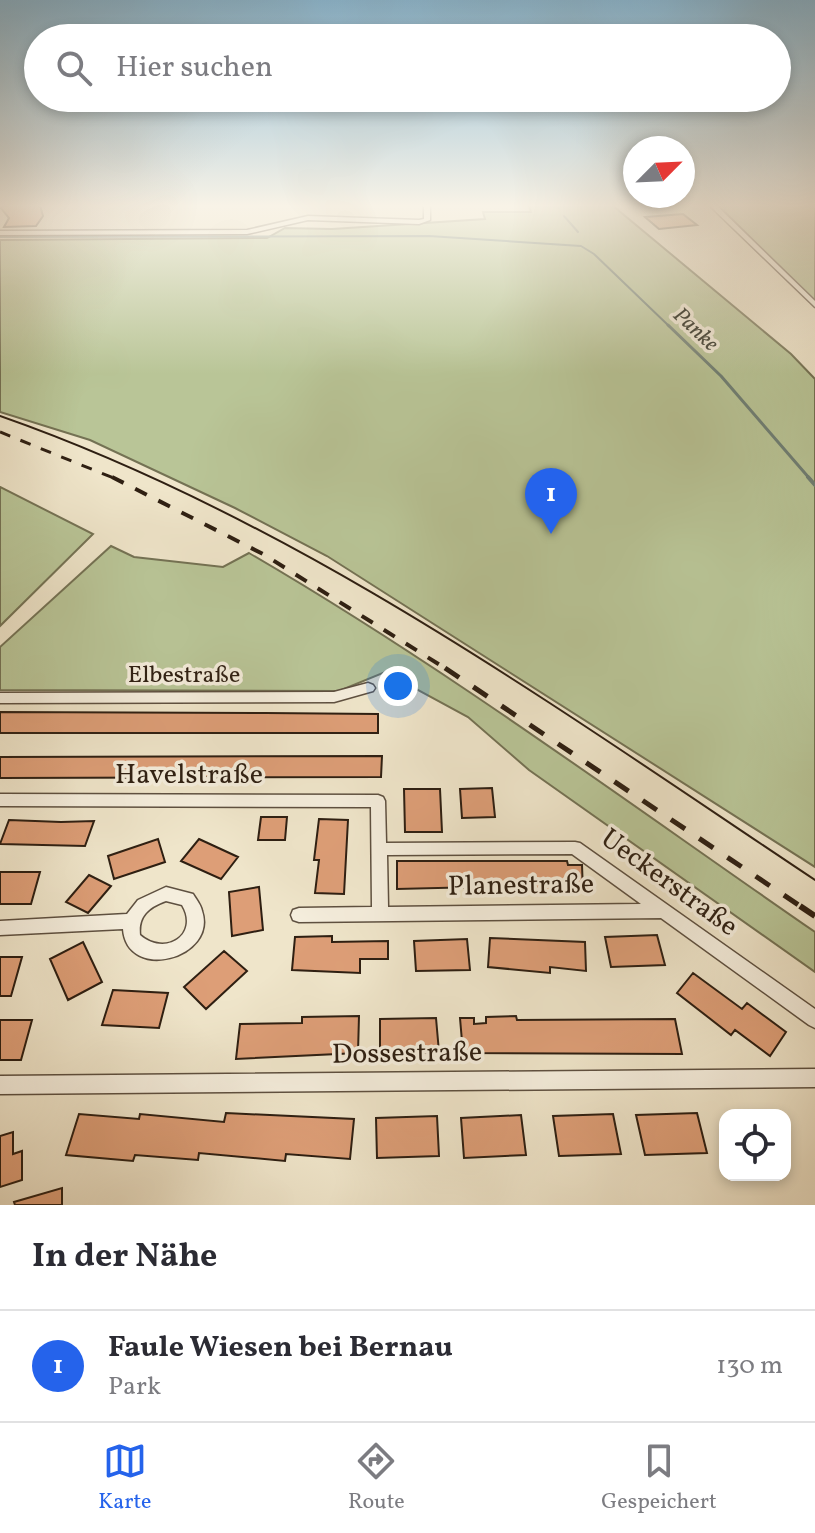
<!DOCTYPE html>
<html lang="de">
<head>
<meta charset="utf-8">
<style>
	body { margin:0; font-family:Vollkorn,serif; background:#f2f2f3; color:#2b2b33 }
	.controls { position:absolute; right:24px; bottom:24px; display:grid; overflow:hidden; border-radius:16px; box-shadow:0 4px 12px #0003 }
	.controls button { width:72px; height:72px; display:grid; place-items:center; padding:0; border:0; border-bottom:2px solid #e1e1e2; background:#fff; color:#2b2b33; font:40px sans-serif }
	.compass { position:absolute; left:623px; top:136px; width:72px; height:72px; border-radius:50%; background:#fff; box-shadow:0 4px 12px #0003; rotate:66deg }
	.you { position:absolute; left:398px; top:686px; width:28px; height:28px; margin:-20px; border:6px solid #fff; border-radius:50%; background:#1a73e8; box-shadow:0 0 0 12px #1a73e833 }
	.badge { display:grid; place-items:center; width:52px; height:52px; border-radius:50%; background:#2563eb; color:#fff; font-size:26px; font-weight:700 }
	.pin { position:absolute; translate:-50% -66px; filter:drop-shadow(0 2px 4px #0008) }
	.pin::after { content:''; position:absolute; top:42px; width:28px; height:24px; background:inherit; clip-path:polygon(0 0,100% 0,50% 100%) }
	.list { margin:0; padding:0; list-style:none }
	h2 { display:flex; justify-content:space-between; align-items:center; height:104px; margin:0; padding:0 32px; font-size:34px }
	h2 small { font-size:26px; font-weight:400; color:#7c7c81 }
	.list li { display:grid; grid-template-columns:52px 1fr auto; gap:24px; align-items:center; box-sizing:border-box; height:112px; padding:0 32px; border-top:2px solid #e1e1e2 }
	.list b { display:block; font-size:30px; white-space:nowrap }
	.list p { margin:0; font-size:26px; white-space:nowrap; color:#7c7c81 }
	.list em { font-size:26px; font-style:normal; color:#7c7c81 }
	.icon { flex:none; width:44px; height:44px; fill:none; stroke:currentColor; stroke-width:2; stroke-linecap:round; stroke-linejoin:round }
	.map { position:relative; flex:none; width:815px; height:1205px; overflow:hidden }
	.search { position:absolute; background:#fff; box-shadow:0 4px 12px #0003; left:24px; right:24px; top:24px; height:88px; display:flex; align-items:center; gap:20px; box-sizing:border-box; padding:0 28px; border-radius:44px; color:#7c7c81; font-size:30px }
	.sheet { height:216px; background:#fff }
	nav { display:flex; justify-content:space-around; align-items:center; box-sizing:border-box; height:112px; border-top:2px solid #e1e1e2; background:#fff; font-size:22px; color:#7c7c81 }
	nav a { display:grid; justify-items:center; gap:4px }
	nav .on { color:#2563eb }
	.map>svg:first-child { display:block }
</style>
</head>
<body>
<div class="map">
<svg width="815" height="1205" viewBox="0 0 815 1205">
	<rect width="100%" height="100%" fill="#efe5ca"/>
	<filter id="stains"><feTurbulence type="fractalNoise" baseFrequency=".0025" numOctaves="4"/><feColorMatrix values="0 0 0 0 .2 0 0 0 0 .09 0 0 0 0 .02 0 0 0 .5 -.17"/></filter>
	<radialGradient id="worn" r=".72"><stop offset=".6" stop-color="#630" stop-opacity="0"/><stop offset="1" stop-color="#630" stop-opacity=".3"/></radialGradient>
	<path fill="#b9c597" stroke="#747254" stroke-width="2" d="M 529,205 L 612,205 L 791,354 L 815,379 L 815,867 L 327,556 L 235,508 L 90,440 L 0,412 L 0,240 L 267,238 L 285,228 L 332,229 L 485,219 L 483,212 L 531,212 Z
		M 718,205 L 815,205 L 815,302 Z
		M 0,487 L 93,534 L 0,626 Z
		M 111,546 L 134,557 L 223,567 L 249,553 C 445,667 628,803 815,932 L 815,972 L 529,770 L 468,717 L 385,672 L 339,691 L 0,690 L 0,647 Z"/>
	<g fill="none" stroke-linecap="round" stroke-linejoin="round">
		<path stroke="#6f7f75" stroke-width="2" d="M 557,205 L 559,208
			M 564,216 L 578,232
			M 0,237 L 429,236 L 581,246 L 594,254 L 670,327"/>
		<path stroke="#6f7f75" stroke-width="3" d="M 668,325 L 721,376 L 810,479"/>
		<path stroke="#6f7f75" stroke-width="4" d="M 808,477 L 815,485"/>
	</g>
	<path fill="#dd9e77" stroke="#2e1f12" stroke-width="2" d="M 12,205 L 40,205 L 43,216 L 36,226 L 4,227 L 9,218 L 0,207 Z
		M 683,214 L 697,225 L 659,229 L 645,217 Z
		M 0,712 L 266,713 L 378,714 L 378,733 L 0,733 Z
		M 382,756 L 381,777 L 0,778 L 0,757 Z
		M 492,788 L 495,817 L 462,818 L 460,789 Z
		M 404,789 L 440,789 L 442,832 L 405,832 Z
		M 261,817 L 287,817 L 285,840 L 258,840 Z
		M 319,819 L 348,820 L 344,894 L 315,893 L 319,860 L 314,860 Z
		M 9,820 L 61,822 L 94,821 L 85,846 L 0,844 Z
		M 158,839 L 165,862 L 114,879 L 108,856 Z
		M 199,839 L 238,857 L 221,879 L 181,861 Z
		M 397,861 L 567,861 L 568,865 L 582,865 L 583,892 L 516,890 L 516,886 L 397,889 Z
		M 0,872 L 40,872 L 31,904 L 0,904 Z
		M 89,875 L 111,886 L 88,913 L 66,902 Z
		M 259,887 L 263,930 L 232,936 L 229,892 Z
		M 657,935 L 665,965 L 611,967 L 605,937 Z
		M 332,936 L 332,942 L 388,941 L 388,959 L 360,959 L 360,973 L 292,970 L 295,937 Z
		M 490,938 L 585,942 L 586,971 L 550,967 L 550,973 L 488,967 Z
		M 467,939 L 470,970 L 416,971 L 414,941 Z
		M 83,942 L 102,982 L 68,1000 L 50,959 Z
		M 224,951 L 247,971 L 206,1009 L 184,987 Z
		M 0,957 L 22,957 L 11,996 L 0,996 Z
		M 693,973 L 742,1009 L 747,1003 L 786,1032 L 770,1056 L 735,1030 L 731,1035 L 677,993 Z
		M 113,990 L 168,993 L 159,1028 L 102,1025 Z
		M 359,1016 L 358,1053 L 236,1059 L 240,1024 L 302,1023 L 302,1017 Z
		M 516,1016 L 517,1020 L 675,1019 L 682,1054 L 463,1053 L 460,1018 L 474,1018 L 474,1024 L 486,1023 L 486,1017 Z
		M 436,1018 L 439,1052 L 380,1054 L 380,1019 Z
		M 0,1020 L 32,1020 L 21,1060 L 0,1060 Z
		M 226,1113 L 354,1119 L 350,1159 L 286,1154 L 285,1161 L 199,1153 L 198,1160 L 135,1155 L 133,1161 L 66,1155 L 79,1114 L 139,1119 L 140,1114 L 224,1122 Z
		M 697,1113 L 707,1153 L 645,1155 L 636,1115 Z
		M 613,1114 L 621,1154 L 559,1156 L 553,1116 Z
		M 521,1115 L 526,1155 L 464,1158 L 461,1118 Z
		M 437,1116 L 439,1156 L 377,1158 L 376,1118 Z
		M 13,1132 L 13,1154 L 22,1151 L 22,1180 L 0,1187 L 0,1136 Z
		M 62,1188 L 62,1205 L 15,1205 L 14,1202 Z"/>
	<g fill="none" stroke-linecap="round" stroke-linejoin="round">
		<defs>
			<path id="minor" d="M 424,205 L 430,205 L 430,220 L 419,224 L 308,220 L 247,234 L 0,235 L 0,231 L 247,230 L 308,216 L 419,220 L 424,219 Z
				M 709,205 L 716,205 L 815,301 L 815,307 Z
				M 368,683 L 373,685 L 375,688 L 373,691 L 334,702 L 0,703 L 0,693 L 334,692 Z
				M 0,794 L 378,795 L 383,797 L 385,801 L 386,843 L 575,842 L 580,843 L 815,1009 L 815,1028 L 809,1025 L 661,918 L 299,922 L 293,920 L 291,915 L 293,910 L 299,908 L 372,907 L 371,807 L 0,806 ZM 572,854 L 641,904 L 388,907 L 387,855 Z
				M 166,887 L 193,894 C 196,899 201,905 202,911 C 218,958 127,983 123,929 L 0,935 L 0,921 L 127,914 L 138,900 ZM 166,901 L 182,905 C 200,935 165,957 140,935 C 138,916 149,907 166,901 Z
				M 815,1069 L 815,1087 L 0,1094 L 0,1076 Z"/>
		</defs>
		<use href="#minor" stroke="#5e5040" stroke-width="3"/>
		<use href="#minor" fill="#f5eedd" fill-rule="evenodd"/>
		<path stroke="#2e1f12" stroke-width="2" d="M 0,416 C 297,520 555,707 815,880"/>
		<path stroke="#2e1f12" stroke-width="3" stroke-dasharray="11 11" stroke-linecap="butt" d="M 0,432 L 116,479"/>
		<path stroke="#2e1f12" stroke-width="4" stroke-dasharray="13 13" stroke-linecap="butt" d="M 112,477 L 263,554 L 448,670"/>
		<path stroke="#2e1f12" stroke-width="5" stroke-dasharray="17 17" stroke-linecap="butt" d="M 445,668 L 803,908"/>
		<path stroke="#2e1f12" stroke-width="6" stroke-dasharray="21 21" stroke-linecap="butt" d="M 800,906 L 815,916"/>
	</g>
	<linearGradient id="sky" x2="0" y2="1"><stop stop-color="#89b8d4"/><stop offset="0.55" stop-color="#f8f3e7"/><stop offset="1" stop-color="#f8f3e7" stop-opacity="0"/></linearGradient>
	<rect width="815" height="374" fill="url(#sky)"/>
	<g text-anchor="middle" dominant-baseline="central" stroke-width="7" stroke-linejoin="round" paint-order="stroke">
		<g font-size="22" font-style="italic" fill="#4e4f44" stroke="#f5eedd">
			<text transform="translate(695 330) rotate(43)">Panke</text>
		</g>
		<g font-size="24" fill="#2e1f12" stroke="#f5eedd">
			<text x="184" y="676">Elbestraße</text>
		</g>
		<g font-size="28" fill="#2e1f12" stroke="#f5eedd">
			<text x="189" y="775">Havelstraße</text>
			<text transform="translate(669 883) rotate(36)">Ueckerstraße</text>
			<text transform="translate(521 886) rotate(-1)">Planestraße</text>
			<text transform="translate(407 1054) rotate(-1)">Dossestraße</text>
		</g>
	</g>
	<rect width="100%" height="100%" filter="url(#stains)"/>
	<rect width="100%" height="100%" fill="url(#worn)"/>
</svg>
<div class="controls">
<button><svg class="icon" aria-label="locate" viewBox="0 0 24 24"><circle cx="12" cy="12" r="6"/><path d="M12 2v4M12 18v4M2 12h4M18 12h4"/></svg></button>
</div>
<svg class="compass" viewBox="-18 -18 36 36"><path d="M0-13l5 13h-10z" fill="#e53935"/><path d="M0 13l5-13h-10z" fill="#7c7c81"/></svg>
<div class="you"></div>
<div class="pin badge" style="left:551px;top:534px">1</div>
<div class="search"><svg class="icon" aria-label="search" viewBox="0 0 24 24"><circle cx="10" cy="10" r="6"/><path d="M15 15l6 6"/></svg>Hier suchen</div>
</div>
<section class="sheet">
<h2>In der Nähe<small></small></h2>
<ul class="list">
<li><span class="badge">1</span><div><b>Faule Wiesen bei Bernau</b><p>Park</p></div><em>130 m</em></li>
</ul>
</section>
<nav>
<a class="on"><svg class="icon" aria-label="map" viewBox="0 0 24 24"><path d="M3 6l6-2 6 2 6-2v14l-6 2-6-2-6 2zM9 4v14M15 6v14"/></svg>Karte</a>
<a><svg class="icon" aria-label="directions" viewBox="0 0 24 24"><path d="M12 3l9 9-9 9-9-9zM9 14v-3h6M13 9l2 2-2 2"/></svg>Route</a>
<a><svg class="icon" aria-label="saved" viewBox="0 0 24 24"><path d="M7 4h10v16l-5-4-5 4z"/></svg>Gespeichert</a>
</nav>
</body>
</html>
